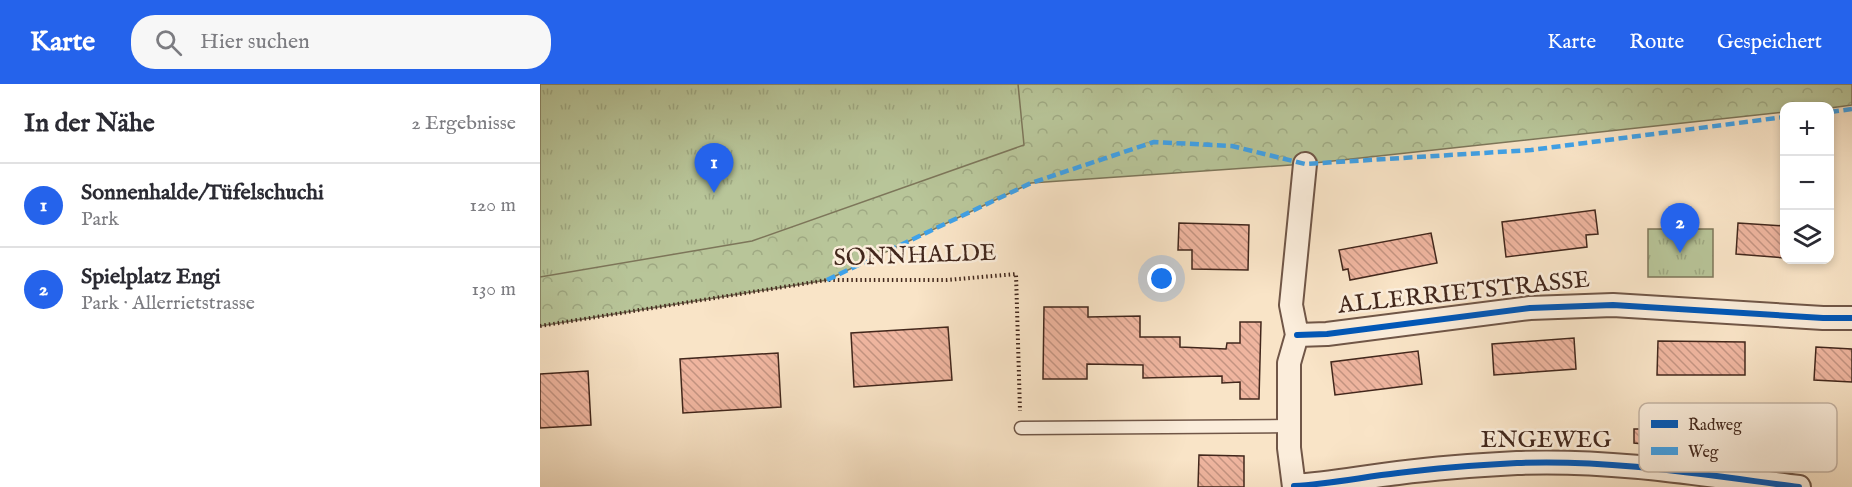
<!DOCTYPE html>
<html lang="de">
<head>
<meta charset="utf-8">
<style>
	body { margin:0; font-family:"IM FELL English",serif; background:#f7f7f7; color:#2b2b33 }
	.controls { position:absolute; right:18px; top:18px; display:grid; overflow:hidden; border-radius:12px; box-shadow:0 3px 9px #0003 }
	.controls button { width:54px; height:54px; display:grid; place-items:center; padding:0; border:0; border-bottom:2px solid #e1e1e2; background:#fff; color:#2b2b33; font:30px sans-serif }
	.you { position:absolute; left:622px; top:195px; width:21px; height:21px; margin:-15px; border:4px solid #fff; border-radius:50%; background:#1a73e8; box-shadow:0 0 0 9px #1a73e833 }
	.badge { display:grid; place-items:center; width:39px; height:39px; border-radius:50%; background:#2563eb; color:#fff; font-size:20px; font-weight:700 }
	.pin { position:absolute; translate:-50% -50px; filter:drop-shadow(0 2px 3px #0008) }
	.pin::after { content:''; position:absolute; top:32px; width:21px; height:18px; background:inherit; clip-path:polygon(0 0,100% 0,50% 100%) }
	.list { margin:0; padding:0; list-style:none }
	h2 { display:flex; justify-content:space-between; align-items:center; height:78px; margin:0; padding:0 24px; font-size:26px }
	h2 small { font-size:20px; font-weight:400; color:#7c7c81 }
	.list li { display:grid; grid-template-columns:39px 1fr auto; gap:18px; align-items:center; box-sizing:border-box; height:84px; padding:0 24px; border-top:2px solid #e1e1e2 }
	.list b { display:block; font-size:22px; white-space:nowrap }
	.list p { margin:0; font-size:20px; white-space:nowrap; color:#7c7c81 }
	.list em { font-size:20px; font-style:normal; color:#7c7c81 }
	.icon { flex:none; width:33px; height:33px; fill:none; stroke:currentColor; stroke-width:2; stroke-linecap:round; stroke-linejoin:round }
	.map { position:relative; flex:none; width:1312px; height:403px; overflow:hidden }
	header { display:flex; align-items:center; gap:36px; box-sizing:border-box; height:84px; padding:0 30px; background:#2563eb; color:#fff }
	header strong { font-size:28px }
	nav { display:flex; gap:33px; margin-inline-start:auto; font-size:21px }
	.search { width:420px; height:54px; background:#f7f7f7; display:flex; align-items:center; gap:15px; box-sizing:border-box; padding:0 21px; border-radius:24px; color:#7c7c81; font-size:22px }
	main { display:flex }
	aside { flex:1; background:#fff }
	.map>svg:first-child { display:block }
</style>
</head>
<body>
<header>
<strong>Karte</strong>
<div class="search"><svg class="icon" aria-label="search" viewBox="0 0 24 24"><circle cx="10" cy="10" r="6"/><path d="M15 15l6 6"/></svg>Hier suchen</div>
<nav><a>Karte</a><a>Route</a><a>Gespeichert</a></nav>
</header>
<main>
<aside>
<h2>In der Nähe<small>2 Ergebnisse</small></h2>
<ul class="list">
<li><span class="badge">1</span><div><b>Sonnenhalde/Tüfelschuchi</b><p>Park</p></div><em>120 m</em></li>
<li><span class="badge">2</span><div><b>Spielplatz Engi</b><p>Park · Allerrietstrasse</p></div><em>130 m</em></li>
</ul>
</aside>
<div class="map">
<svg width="1312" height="403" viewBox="0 0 1312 403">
	<defs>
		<pattern id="forest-crowns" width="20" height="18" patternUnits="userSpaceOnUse" patternTransform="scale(1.5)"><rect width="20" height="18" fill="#b8c599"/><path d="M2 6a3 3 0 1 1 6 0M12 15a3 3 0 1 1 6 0" fill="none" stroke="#9fa983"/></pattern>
		<pattern id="park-tufts" width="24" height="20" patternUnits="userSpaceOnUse" patternTransform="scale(1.5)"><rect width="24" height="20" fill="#b8c599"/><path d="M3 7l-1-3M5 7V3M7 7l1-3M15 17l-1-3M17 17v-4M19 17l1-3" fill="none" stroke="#9fa983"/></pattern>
		<pattern id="building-back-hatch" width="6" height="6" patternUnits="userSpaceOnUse" patternTransform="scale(1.5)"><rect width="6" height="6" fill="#efb59f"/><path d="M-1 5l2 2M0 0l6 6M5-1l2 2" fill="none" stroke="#c39381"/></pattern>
	</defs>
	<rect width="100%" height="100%" fill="#f9e4c7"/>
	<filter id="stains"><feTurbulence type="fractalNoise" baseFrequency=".00333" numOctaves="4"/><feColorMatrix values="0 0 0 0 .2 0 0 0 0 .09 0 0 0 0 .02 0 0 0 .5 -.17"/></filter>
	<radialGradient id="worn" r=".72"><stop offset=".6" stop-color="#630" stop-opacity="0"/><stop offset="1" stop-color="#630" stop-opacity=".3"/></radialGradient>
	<path fill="url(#forest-crowns)" stroke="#7d765a" stroke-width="1.5" d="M 0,0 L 1312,0 L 1312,21 L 1290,24 L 1244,22 L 1244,28 L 765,80 L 491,99 L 287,196 L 0,242 Z"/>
	<path fill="url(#park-tufts)" stroke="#7d765a" stroke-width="1.5" d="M 0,0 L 478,0 L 484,61 L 212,157 L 0,193 Z
		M 1108,145 L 1173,145 L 1173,193 L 1108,193 Z"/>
	<path fill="url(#building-back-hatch)" stroke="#42271c" stroke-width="1.5" d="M 1055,126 L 1058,150 L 1046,151 L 1047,163 L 966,173 L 962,138 Z
		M 639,139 L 709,141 L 708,186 L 652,185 L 652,166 L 638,166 Z
		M 1198,139 L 1245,142 L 1245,174 L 1196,170 Z
		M 891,149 L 897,179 L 810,196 L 808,185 L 803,186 L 799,166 Z
		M 504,223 L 548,223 L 548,233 L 600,232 L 600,253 L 640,253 L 640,263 L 686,265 L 687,259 L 700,259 L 700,238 L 721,238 L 719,315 L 700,315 L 700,298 L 682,299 L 682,292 L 603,294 L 603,281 L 547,280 L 547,295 L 503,295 Z
		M 408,243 L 412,296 L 314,303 L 311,249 Z
		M 1034,254 L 1036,285 L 954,291 L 952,260 Z
		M 1118,257 L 1205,258 L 1205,291 L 1117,291 Z
		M 1276,263 L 1312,265 L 1312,298 L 1274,296 Z
		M 878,267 L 882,300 L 795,311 L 791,278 Z
		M 238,269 L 241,323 L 143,329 L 140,275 Z
		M 48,287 L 51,341 L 0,344 L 0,290 Z
		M 1124,338 L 1148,341 L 1148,345 L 1191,345 L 1191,370 L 1163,370 L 1163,366 L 1094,359 L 1094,345 L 1123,345 Z
		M 659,371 L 704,372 L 704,403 L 658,403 Z"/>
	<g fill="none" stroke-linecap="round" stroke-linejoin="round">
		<defs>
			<path id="service" d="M 481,344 L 749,342"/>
			<path id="minor" d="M 757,251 L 787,250 L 990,224 L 1073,221 L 1283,234 L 1312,234
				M 754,402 C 789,400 823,393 858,389 C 897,384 938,381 977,379 C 1071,375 1166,391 1259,403
				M 754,403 L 749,364 L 749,279 L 757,251 L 751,221 L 765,80"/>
		</defs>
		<use href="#service" stroke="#705647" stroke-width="15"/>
		<use href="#minor" stroke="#705647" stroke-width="26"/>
		<path stroke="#42271c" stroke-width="4" stroke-dasharray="1.5 3" stroke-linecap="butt" d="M 0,242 L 287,196 L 407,196 L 476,190 L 480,327"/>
		<use href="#service" stroke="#fbeddb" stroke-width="12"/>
		<use href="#minor" stroke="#fbeddb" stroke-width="22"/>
		<path stroke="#3fa2ea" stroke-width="4.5" stroke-dasharray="9 4.5" stroke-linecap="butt" d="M 1290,28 L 1312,25
			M 287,196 L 491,99 L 614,58 L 692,62 L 765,80 L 991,66 L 1244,33"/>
		<defs>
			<path id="cycleway" d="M 757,251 L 787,250 L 990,224 L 1073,221 L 1283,234 L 1312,234
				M 754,402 C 789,400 823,393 858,389 C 897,384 938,381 977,379 C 1071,375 1166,391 1259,403"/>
		</defs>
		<use href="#cycleway" stroke="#fbeddb" stroke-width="10"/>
		<use href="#cycleway" stroke="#0057b8" stroke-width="6"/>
	</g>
	<g text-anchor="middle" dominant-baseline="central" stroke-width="5" stroke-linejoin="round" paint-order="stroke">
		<g font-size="24" fill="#42271c" stroke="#fbeddb">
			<text transform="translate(375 172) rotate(-2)">SONNHALDE</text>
			<text transform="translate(924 209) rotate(-6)">ALLERRIETSTRASSE</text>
			<text x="1006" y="356">ENGEWEG</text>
		</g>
	</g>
	<rect x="1099" y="319" width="198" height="69" rx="9" fill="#fbeddb" stroke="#c4b2a2" stroke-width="1.5"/>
	<rect x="1111" y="336" width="27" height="8" fill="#0057b8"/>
	<rect x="1111" y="363" width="27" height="8" fill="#3fa2ea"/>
	<g font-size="16" fill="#42271c">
		<text x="1148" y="346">Radweg</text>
		<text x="1148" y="373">Weg</text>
	</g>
	<rect width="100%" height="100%" filter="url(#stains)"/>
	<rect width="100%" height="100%" fill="url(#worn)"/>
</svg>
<div class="controls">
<button>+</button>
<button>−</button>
<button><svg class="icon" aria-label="layers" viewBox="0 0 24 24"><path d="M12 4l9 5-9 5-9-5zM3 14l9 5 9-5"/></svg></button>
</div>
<div class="you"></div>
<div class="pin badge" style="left:174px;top:109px">1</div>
<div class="pin badge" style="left:1140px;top:169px">2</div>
</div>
</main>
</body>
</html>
